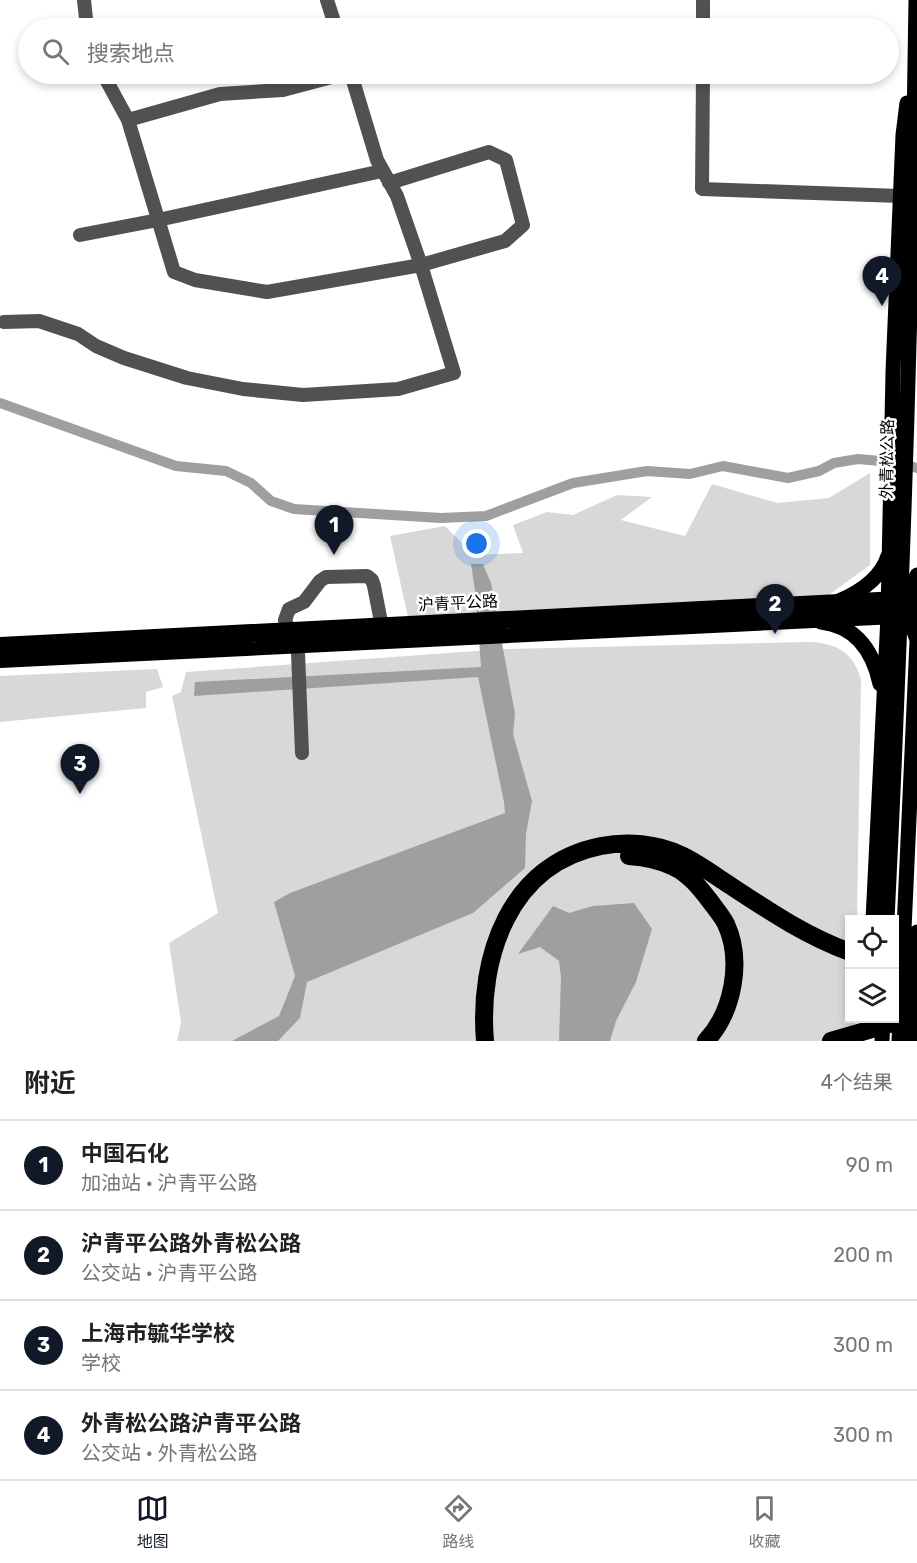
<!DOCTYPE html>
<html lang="zh">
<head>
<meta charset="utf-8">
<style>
	body { margin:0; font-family:Rubik,"Noto Sans SC",sans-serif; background:#f2f2f2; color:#222 }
	.controls { position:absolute; right:18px; bottom:18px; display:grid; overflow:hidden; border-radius:0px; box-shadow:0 3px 9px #0003 }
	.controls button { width:54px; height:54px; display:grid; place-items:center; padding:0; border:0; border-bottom:2px solid #e0e0e0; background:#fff; color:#222; font:30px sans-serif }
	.you { position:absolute; left:477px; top:544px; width:21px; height:21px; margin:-15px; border:4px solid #fff; border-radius:50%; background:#1a73e8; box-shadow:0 0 0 9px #1a73e833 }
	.badge { display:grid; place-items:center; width:39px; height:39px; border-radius:50%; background:#111827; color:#fff; font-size:20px; font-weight:700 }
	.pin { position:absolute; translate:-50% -50px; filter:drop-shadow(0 2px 3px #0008) }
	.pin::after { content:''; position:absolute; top:32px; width:21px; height:18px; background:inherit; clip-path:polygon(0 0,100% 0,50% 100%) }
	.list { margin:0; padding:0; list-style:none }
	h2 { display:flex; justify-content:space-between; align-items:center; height:78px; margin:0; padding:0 24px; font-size:26px }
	h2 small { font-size:20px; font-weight:400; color:#767676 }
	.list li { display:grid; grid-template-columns:39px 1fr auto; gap:18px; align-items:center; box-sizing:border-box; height:90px; padding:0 24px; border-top:2px solid #e0e0e0 }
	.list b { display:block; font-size:22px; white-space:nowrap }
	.list p { margin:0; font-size:20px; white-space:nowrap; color:#767676 }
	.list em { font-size:20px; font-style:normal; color:#767676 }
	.icon { flex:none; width:33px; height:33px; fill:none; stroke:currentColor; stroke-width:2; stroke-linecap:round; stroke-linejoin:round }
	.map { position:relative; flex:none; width:917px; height:1041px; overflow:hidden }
	.search { position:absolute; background:#fff; box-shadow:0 3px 9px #0003; left:18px; right:18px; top:18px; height:66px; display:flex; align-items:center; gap:15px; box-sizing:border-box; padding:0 21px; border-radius:33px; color:#767676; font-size:22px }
	.sheet { height:438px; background:#fff }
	nav { display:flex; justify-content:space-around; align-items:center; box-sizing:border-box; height:84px; border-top:2px solid #e0e0e0; background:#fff; font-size:16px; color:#767676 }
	nav a { display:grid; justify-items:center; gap:3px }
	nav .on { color:#111827 }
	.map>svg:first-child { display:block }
</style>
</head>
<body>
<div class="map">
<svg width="917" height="1041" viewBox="0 0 917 1041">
	<rect width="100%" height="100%" fill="#fff"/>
	<path fill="#d8d8d8" d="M 870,473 L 870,565 L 826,597 L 408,617 L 390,536 L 445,526 L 474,555 L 523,553 L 513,525 L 547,512 L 573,515 L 617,495 L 652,497 L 621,520 L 685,536 L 712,484 L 777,503 L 829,498 Z
		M 809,642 C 836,643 854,652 861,680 L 857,919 L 850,920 L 850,1018 L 855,1019 L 854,1041 L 177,1041 L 181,1022 L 169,943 L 218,913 L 172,696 L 181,692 L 186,672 L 504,649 Z
		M 157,669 L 163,687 L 146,692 L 146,708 L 0,722 L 0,676 Z"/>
	<path fill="#9f9f9f" d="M 471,564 L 483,564 L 491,583 L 515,714 L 513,734 L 532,801 L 526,834 L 525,868 L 473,913 L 307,982 L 300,1018 L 278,1041 L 232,1041 L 279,1016 L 295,976 L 274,902 L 290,893 L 505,813 L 504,802 L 478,677 L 194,696 L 195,682 L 481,667 L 476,597 Z
		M 634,903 L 652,929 L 636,982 L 616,1021 L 610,1041 L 559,1041 L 561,977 L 559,961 L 540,947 L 518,954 L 553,906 L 569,913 L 593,906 Z"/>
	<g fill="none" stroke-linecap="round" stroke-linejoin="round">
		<path stroke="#9f9f9f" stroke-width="10" d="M 0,403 L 176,466 L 226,471 L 251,483 L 271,501 L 294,509 L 441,518 L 486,516 L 573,483 L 647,471 L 690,474 L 723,466 L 788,478 L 819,471 L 834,463 L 858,459 L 892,462 L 917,468"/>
		<path stroke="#515151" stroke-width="14" d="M 84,0 L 87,28
			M 327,0 L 336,28
			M 703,28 L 703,0
			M 103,74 L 128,120 L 174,272 L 195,280 L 267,292 L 421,265 L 505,241 L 523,225 L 506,160 L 489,152 L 389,183
			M 703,74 L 702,189 L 900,196
			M 128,120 L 220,94 L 283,90 L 343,74
			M 80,235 L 158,220 L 382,171
			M 4,322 L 39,321 L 78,334 L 96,346 L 124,358 L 187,378 L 243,389 L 303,395 L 398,389 L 454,373 L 421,265 L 397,196 L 377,160 L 351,74
			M 302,753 L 298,653 L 285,620 L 289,609 L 304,602 L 320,581 L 326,577 L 367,576 L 372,580 L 374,586 L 382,627"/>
		<path stroke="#000" stroke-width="15" d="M 839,601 C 860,592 881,578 888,556
			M 905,605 L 917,640
			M 904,610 L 917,575
			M 821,622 C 856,626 873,651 880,684
			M 873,920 L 888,616 L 893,372 L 903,135 L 907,103
			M 887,920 C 902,613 912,307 916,0
			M 882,1041 L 883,1018
			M 899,1041 L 917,641
			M 912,1041 L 917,932"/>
		<path stroke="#000" stroke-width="18" d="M 0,646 L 917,599
			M 0,659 L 917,614
			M 629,856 C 644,857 660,860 674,867 C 689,874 700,888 710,901 C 715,908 722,916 726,924 C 743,961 733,1012 706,1041
			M 894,965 L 917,969
			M 485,1041 C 478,958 509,864 601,846 C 626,841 657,843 681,855 C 698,863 714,875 731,886 C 769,911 806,936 850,952
			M 831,1041 L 917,1016"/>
	</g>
	<g text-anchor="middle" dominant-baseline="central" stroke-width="5" stroke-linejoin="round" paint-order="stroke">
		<g font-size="16" fill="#000" stroke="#fff">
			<text transform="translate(887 459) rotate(-89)">外青松公路</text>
			<text transform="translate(458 603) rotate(-3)">沪青平公路</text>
		</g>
	</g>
</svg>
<div class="controls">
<button><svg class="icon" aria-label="locate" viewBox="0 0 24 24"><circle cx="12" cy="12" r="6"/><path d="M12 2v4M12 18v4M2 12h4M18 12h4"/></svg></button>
<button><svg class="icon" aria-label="layers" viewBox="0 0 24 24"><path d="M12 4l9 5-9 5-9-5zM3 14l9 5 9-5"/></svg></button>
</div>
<div class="you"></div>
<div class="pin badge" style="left:334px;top:555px">1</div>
<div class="pin badge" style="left:775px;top:634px">2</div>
<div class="pin badge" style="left:80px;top:794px">3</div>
<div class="pin badge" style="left:882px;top:306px">4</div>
<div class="search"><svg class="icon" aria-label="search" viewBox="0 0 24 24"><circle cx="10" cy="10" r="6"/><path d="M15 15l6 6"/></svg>搜索地点</div>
</div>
<section class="sheet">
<h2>附近<small>4个结果</small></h2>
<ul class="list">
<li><span class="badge">1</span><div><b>中国石化</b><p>加油站 · 沪青平公路</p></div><em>90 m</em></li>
<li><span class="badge">2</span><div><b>沪青平公路外青松公路</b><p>公交站 · 沪青平公路</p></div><em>200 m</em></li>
<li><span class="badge">3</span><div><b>上海市毓华学校</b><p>学校</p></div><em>300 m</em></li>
<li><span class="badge">4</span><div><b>外青松公路沪青平公路</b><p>公交站 · 外青松公路</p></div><em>300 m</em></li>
</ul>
</section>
<nav>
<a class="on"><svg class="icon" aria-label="map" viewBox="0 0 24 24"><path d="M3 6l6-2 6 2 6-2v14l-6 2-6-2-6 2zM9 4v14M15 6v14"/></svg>地图</a>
<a><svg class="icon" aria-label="directions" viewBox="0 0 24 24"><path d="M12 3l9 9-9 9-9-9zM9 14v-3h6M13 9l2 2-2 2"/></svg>路线</a>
<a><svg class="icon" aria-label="saved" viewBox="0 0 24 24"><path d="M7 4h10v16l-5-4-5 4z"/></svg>收藏</a>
</nav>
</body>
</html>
